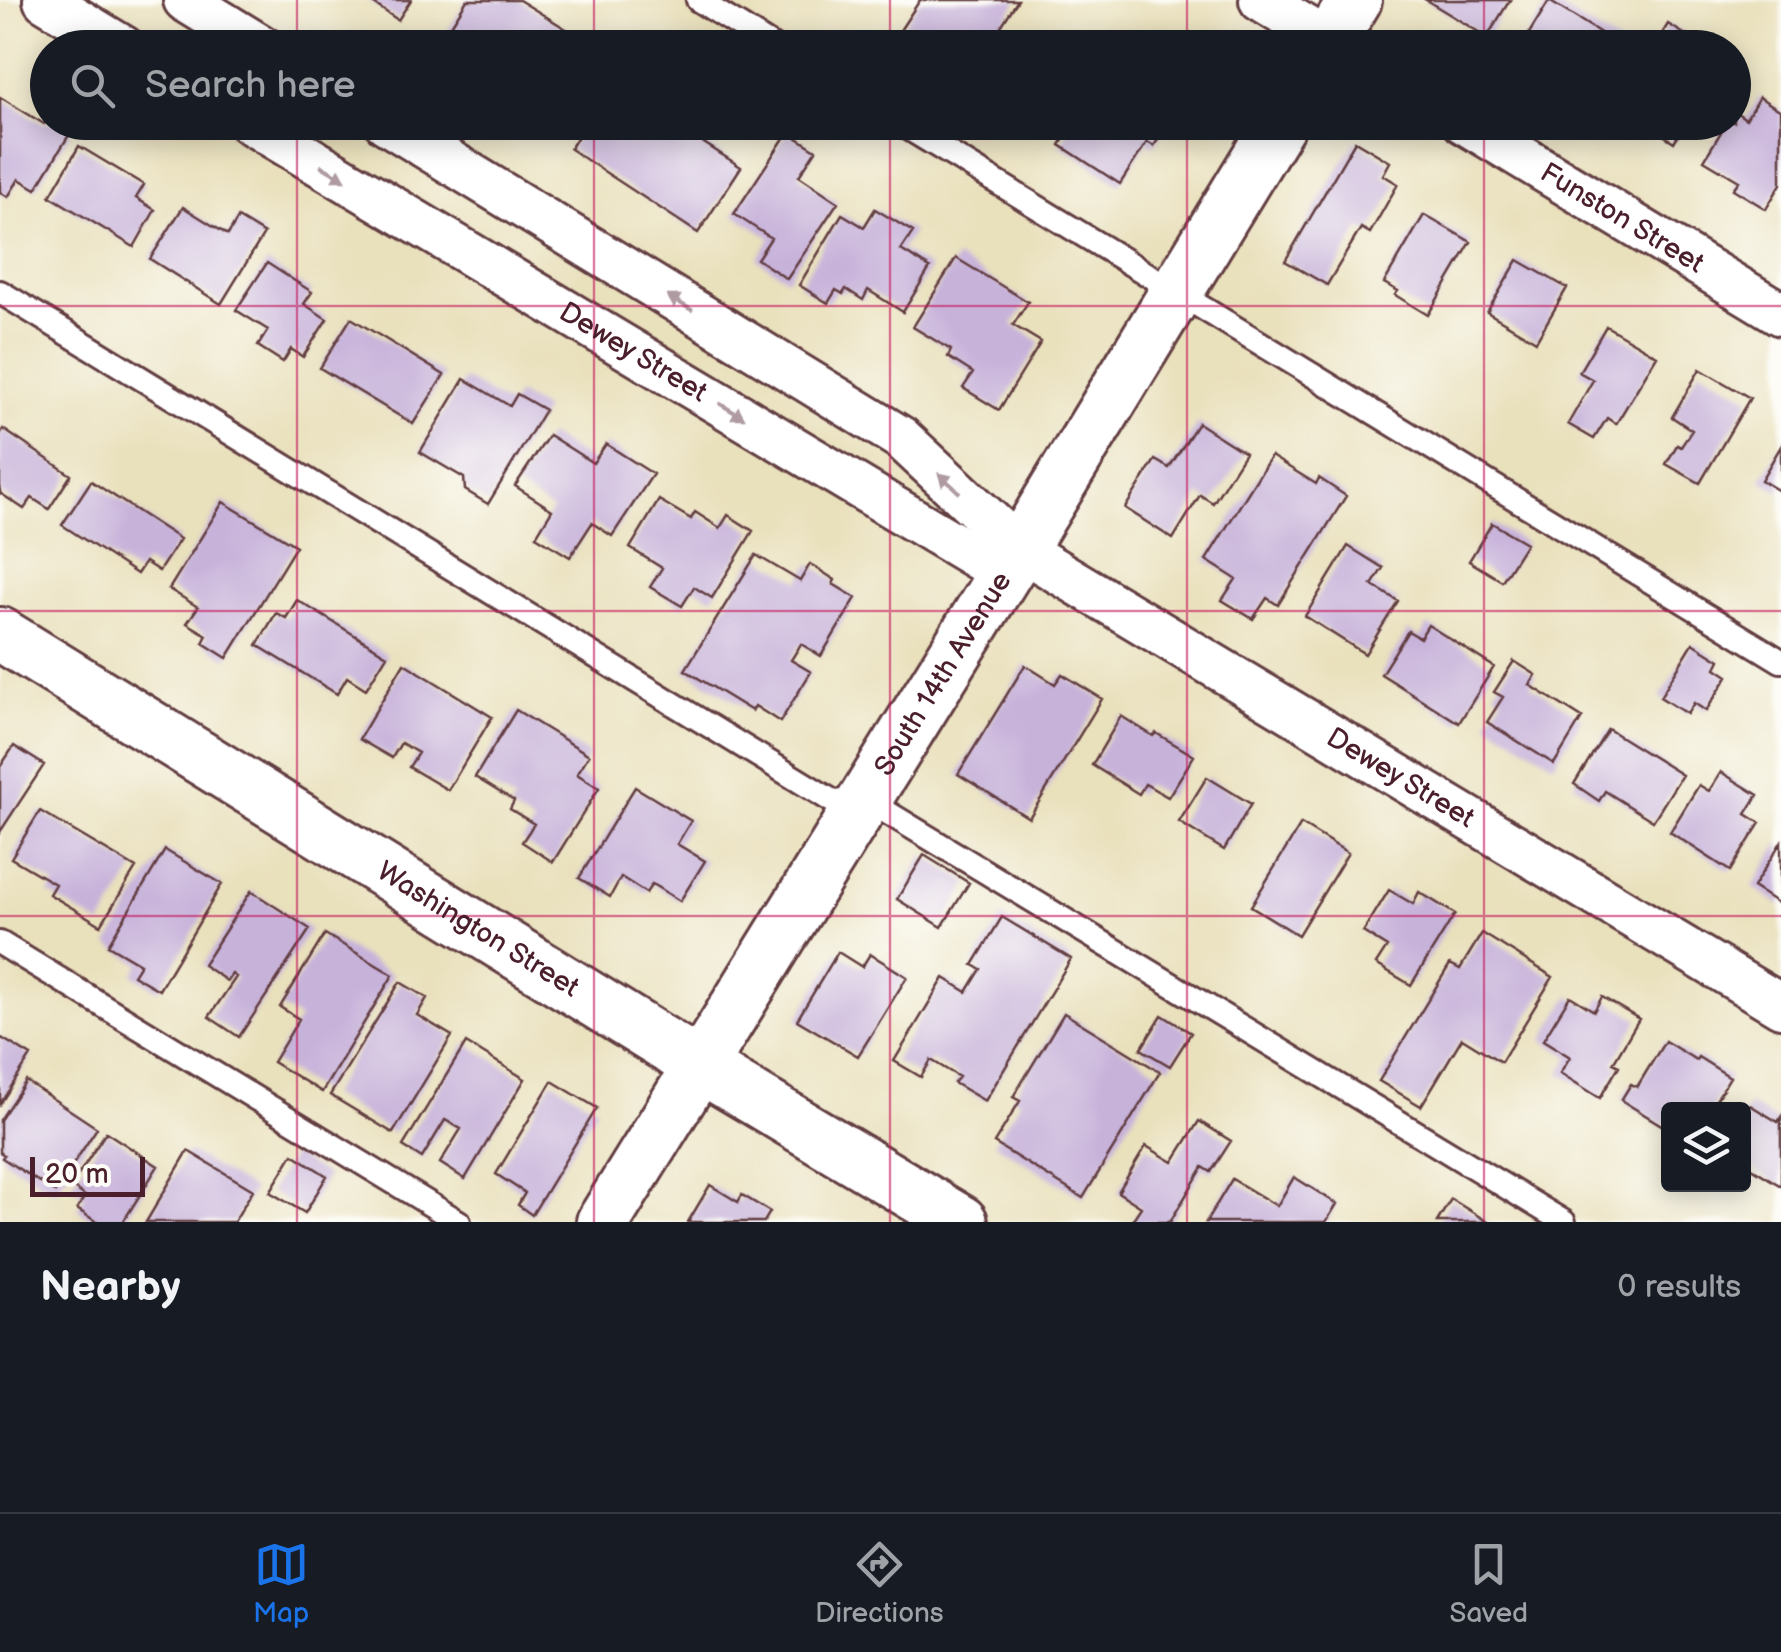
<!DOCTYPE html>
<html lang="en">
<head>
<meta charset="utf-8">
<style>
	body { margin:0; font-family:"Balsamiq Sans",sans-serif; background:#242831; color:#f1f3f6 }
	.controls { position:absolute; right:30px; bottom:30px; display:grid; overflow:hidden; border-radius:10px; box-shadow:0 5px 25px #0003 }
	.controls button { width:90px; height:90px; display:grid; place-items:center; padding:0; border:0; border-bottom:2px solid #363941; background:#171b24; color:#f1f3f6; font:50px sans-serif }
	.scale { position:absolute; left:30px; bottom:25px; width:115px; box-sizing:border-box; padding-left:10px; border:5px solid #4a1f2b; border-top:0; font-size:28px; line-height:35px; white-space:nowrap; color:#4a1f2b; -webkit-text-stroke:8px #fdfcf7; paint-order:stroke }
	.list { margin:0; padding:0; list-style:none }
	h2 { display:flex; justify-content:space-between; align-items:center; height:130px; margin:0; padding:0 40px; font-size:42px }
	h2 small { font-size:32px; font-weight:400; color:#9ea1a6 }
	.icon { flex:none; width:55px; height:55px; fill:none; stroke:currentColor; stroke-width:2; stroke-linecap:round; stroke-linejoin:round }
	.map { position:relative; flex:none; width:1781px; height:1222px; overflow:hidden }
	.search { position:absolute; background:#171b24; box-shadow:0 5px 25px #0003; left:30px; right:30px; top:30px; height:110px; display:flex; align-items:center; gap:25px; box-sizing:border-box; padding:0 35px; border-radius:55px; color:#9ea1a6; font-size:38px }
	.sheet { height:290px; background:#171b24 }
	nav { display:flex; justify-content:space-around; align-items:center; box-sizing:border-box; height:140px; border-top:2px solid #363941; background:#171b24; font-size:28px; color:#9ea1a6 }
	nav a { display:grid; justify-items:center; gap:5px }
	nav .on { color:#1a73e8 }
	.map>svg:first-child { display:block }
</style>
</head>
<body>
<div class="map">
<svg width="1781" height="1222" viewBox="0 0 1781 1222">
	<rect width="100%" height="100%" fill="#fdfcf7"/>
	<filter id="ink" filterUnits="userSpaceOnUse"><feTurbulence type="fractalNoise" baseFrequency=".01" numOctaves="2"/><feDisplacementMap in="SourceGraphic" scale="20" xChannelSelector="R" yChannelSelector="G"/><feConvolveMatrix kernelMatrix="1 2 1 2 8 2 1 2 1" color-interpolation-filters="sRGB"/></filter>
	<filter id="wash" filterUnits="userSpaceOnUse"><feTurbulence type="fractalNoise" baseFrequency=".0048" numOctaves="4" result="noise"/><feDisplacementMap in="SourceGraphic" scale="40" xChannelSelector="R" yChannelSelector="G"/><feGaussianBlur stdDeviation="2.25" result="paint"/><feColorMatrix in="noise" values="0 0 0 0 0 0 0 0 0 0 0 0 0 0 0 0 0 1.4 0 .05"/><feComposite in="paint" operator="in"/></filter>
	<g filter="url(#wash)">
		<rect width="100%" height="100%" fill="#e9e0bc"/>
		<g id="blocks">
			<path fill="#c7b2da" d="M 368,0 L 411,0 L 398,20 Z
				M 467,0 L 519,0 L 589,43 L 587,48 L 437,48 Z
				M 920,0 L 1018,0 L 987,48 L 917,48 L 897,35 Z
				M 1426,0 L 1510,0 L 1487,37 Z
				M 1549,1 L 1625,48 L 1520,48 Z
				M 1668,24 L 1707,48 L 1653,48 Z
				M 0,97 L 44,124 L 46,122 L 77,122 L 36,189 L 19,179 L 8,197 L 0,192 Z
				M 1759,97 L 1781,111 L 1781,184 L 1766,209 L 1733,189 L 1739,181 L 1704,160 L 1727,122 L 1734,122 L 1734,111 L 1746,119 Z
				M 587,122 L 693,122 L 687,132 L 741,167 L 698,233 L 570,149 Z
				M 1074,122 L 1169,122 L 1154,146 L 1147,142 L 1120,184 L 1060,145 Z
				M 1634,122 L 1686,122 L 1674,142 L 1646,124 L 1644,128 Z
				M 788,132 L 816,150 L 799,176 L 838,202 L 787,279 L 757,259 L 771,238 L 734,214 Z
				M 1355,141 L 1390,162 L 1383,175 L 1398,184 L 1370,233 L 1361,228 L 1327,285 L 1285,261 Z
				M 79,146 L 144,185 L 136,198 L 155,210 L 134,247 L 50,196 Z
				M 183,207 L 228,235 L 238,218 L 264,234 L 221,304 L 150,259 Z
				M 875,209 L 913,232 L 901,250 L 930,268 L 903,312 L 868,290 L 863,300 L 846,289 L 843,294 L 836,290 L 828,303 L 799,285 L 842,214 L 864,227 Z
				M 1424,215 L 1471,242 L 1428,315 L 1395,295 L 1398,291 L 1384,283 Z
				M 956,258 L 1028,302 L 1013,325 L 1041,342 L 999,410 L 963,388 L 973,373 L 948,357 L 951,350 L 913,327 Z
				M 1518,260 L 1567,288 L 1536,341 L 1487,312 Z
				M 267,263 L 312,292 L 304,304 L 327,319 L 303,357 L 291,349 L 283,362 L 258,346 L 268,330 L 236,310 Z
				M 351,318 L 444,375 L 413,424 L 320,368 Z
				M 1606,326 L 1657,356 L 1616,424 L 1607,418 L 1594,439 L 1568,424 L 1593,380 L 1579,372 Z
				M 1700,369 L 1750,398 L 1700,483 L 1666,464 L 1677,445 L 1681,447 L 1692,430 L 1672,417 Z
				M 464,379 L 510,406 L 517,394 L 545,410 L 488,504 L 465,490 L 464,478 L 420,452 Z
				M 1198,423 L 1245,453 L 1213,503 L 1200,495 L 1173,539 L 1125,508 L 1155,460 L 1169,468 Z
				M 3,429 L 71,475 L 49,509 L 32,498 L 24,509 L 0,493 L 0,435 Z
				M 549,435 L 593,463 L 606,444 L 653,474 L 612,536 L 592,523 L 570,557 L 536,536 L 552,510 L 515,486 Z
				M 1781,446 L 1781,492 L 1761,480 Z
				M 1271,456 L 1316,484 L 1319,478 L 1346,496 L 1278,605 L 1267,598 L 1253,619 L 1222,600 L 1236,579 L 1206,560 Z
				M 91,481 L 180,539 L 159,571 L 145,562 L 137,574 L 62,525 Z
				M 659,500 L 691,519 L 695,512 L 720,528 L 728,515 L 753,531 L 712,598 L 694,587 L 682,606 L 650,587 L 662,568 L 630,548 Z
				M 223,502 L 296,546 L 227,658 L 203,643 L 207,635 L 187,623 L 198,607 L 169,589 Z
				M 1492,523 L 1526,543 L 1502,581 L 1469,561 Z
				M 1348,546 L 1383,568 L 1372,585 L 1398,601 L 1365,654 L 1305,616 Z
				M 756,555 L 800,581 L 810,564 L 835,580 L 833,584 L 856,598 L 821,656 L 801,644 L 791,660 L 811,672 L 780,722 L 755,706 L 752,711 L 685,670 Z
				M 297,600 L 387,655 L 366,689 L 347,677 L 337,694 L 257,645 L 276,613 L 286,618 Z
				M 1428,625 L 1494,667 L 1459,723 L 1381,674 L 1408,631 L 1420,638 Z
				M 1693,643 L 1720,660 L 1716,668 L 1728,676 L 1706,711 L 1694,703 L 1687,714 L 1660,697 Z
				M 1514,661 L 1536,675 L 1530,685 L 1582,718 L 1554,764 L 1487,722 L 1503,697 L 1494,692 Z
				M 404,663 L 492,717 L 448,790 L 409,767 L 418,753 L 401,743 L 392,758 L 359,739 Z
				M 1025,665 L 1055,684 L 1062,674 L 1102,699 L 1029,818 L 958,774 Z
				M 516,710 L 589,755 L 577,774 L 599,788 L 553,862 L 522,842 L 534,824 L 510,809 L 514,801 L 475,777 Z
				M 1121,716 L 1153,736 L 1156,733 L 1194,756 L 1168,797 L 1145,784 L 1139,794 L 1092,765 Z
				M 1608,729 L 1682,775 L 1653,821 L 1605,791 L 1599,801 L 1574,784 Z
				M 14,746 L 44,765 L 0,832 L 0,767 Z
				M 1721,772 L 1758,795 L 1746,814 L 1760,823 L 1730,871 L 1670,832 L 1699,785 L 1709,791 Z
				M 1207,777 L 1251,804 L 1224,850 L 1179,822 Z
				M 635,787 L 691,821 L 677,844 L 705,861 L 680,901 L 652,884 L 646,893 L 621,877 L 610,897 L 579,878 Z
				M 40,811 L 136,868 L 101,925 L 49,894 L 55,884 L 11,858 Z
				M 1301,824 L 1348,853 L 1298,935 L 1251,906 Z
				M 1781,842 L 1781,905 L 1753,887 Z
				M 165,850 L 222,884 L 159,990 L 133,975 L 140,964 L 108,945 Z
				M 924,855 L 969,883 L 942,927 L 897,899 Z
				M 1389,890 L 1413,904 L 1419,892 L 1455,914 L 1411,985 L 1376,964 L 1387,947 L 1363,932 Z
				M 251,891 L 310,929 L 239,1037 L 209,1017 L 236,977 L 232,974 L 227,981 L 203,965 Z
				M 1002,917 L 1071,959 L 985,1101 L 954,1083 L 959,1077 L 931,1060 L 921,1077 L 894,1061 L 944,978 L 967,992 L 981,969 L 973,965 Z
				M 1482,933 L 1553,977 L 1501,1062 L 1462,1038 L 1421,1106 L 1379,1081 L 1450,964 L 1460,969 Z
				M 325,934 L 393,975 L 322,1092 L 273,1062 L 299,1019 L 280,1007 Z
				M 838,952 L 862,967 L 870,954 L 907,977 L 858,1056 L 797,1020 Z
				M 400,982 L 427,998 L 417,1015 L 452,1036 L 393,1133 L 330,1095 Z
				M 1570,996 L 1594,1011 L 1602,997 L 1639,1019 L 1613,1063 L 1619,1066 L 1600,1098 L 1560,1073 L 1570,1057 L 1543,1040 Z
				M 1064,1013 L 1160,1072 L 1083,1198 L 994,1143 L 1020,1101 L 1013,1097 Z
				M 1162,1015 L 1191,1033 L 1170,1066 L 1141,1049 Z
				M 0,1037 L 31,1056 L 0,1104 Z
				M 1665,1041 L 1696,1060 L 1698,1057 L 1730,1077 L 1710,1110 L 1668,1110 L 1668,1117 L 1663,1126 L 1621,1100 L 1631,1084 L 1637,1087 Z
				M 466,1043 L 525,1079 L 465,1179 L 440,1163 L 461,1129 L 445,1120 L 422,1158 L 403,1146 Z
				M 26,1081 L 97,1128 L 55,1192 L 2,1158 L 4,1155 L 0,1152 L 0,1120 Z
				M 552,1081 L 597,1108 L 532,1215 L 518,1205 L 525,1193 L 496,1174 Z
				M 1750,1105 L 1778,1122 L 1781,1117 L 1781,1186 L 1744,1163 L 1744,1114 Z
				M 1199,1121 L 1231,1141 L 1211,1172 L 1203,1167 L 1170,1222 L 1138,1222 L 1133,1219 L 1141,1207 L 1118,1192 L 1146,1146 L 1173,1162 Z
				M 106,1132 L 158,1166 L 123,1222 L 97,1222 L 77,1209 L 85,1196 L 71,1186 Z
				M 188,1151 L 253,1190 L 234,1222 L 146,1222 Z
				M 293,1154 L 327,1176 L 305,1213 L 270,1192 Z
				M 1294,1177 L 1337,1204 L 1326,1222 L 1206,1222 L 1232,1179 L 1277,1206 Z
				M 710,1185 L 738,1202 L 742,1195 L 770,1212 L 764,1222 L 688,1222 Z
				M 1451,1199 L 1488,1222 L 1437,1222 Z"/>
		</g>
	</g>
	<g filter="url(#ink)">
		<use href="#blocks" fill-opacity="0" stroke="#623c41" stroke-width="2.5"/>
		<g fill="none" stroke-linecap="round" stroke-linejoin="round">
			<defs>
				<path id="service" d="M 698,0 L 775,48
					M 898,122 L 1781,661
					M 0,292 L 834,802 L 865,799 L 1564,1222
					M 0,943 L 459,1222"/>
				<g id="minor">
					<path d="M 45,0 L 124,48"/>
					<path d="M 185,0 L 263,48"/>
					<path d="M 1261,0 L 1340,48"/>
					<path id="s1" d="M 249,122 L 981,560 L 1020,549"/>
					<path id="s2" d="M 385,122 L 901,438 L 1020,549 L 1781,1006"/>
					<path id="s3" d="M 1464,122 L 1781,314"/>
				</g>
				<g id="tertiary">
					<path d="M 1326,48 L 1355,0"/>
					<path id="s4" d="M 0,634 L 700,1066 L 961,1222"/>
					<path id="s5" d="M 603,1222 L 1020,549 L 1280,122"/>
				</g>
			</defs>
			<use href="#service" stroke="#623c41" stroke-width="28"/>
			<use href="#minor" stroke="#623c41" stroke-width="48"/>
			<use href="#tertiary" stroke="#623c41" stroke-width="58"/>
			<use href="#service" stroke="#fff" stroke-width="22"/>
			<use href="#minor" stroke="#fff" stroke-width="42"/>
			<use href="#tertiary" stroke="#fff" stroke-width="52"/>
		</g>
		<defs><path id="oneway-solid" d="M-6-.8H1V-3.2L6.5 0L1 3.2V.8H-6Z" transform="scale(2.5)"/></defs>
		<g fill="#ae9aa0">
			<use href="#oneway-solid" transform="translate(333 173) rotate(31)"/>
			<use href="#oneway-solid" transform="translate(680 303) rotate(-149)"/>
			<use href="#oneway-solid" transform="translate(732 411) rotate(31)"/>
			<use href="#oneway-solid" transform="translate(949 483) rotate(-137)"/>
		</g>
	</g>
	<path fill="none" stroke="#c2185b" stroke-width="2.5" stroke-opacity="0.55" d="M 297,0 L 297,48M 594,0 L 594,48M 890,0 L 890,48M 1187,0 L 1187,48M 1484,0 L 1484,48M 297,122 L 297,1222M 594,122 L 594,1222M 890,122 L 890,1222M 1187,122 L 1187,1222M 1484,122 L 1484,1222M 0,306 L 1781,306M 0,611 L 1781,611M 0,916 L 1781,916"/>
	<g text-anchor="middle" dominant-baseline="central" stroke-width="8" stroke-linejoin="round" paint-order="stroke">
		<g font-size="28" fill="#4a1f2b" stroke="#fdfcf7">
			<text stroke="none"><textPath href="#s3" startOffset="185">Funston Street</textPath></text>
			<text stroke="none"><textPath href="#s1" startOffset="448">Dewey Street</textPath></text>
			<text stroke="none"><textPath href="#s5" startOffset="645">South 14th Avenue</textPath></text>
			<text stroke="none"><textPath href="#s2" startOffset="1212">Dewey Street</textPath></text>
			<text stroke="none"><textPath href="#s4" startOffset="562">Washington Street</textPath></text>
		</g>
	</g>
</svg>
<div class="controls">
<button><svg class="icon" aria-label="layers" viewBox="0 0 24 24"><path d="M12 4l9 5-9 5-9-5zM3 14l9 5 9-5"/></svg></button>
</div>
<div class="scale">20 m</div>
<div class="search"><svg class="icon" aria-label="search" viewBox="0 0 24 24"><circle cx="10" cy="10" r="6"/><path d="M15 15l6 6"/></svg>Search here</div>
</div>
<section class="sheet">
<h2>Nearby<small>0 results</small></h2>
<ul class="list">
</ul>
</section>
<nav>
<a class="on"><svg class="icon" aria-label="map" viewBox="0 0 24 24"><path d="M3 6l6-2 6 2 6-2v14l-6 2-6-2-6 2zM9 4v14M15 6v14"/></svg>Map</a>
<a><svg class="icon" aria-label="directions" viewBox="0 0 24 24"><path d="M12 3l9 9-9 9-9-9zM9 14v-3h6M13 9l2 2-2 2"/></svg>Directions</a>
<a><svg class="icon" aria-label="saved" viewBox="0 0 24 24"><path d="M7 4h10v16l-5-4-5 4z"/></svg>Saved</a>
</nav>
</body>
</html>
